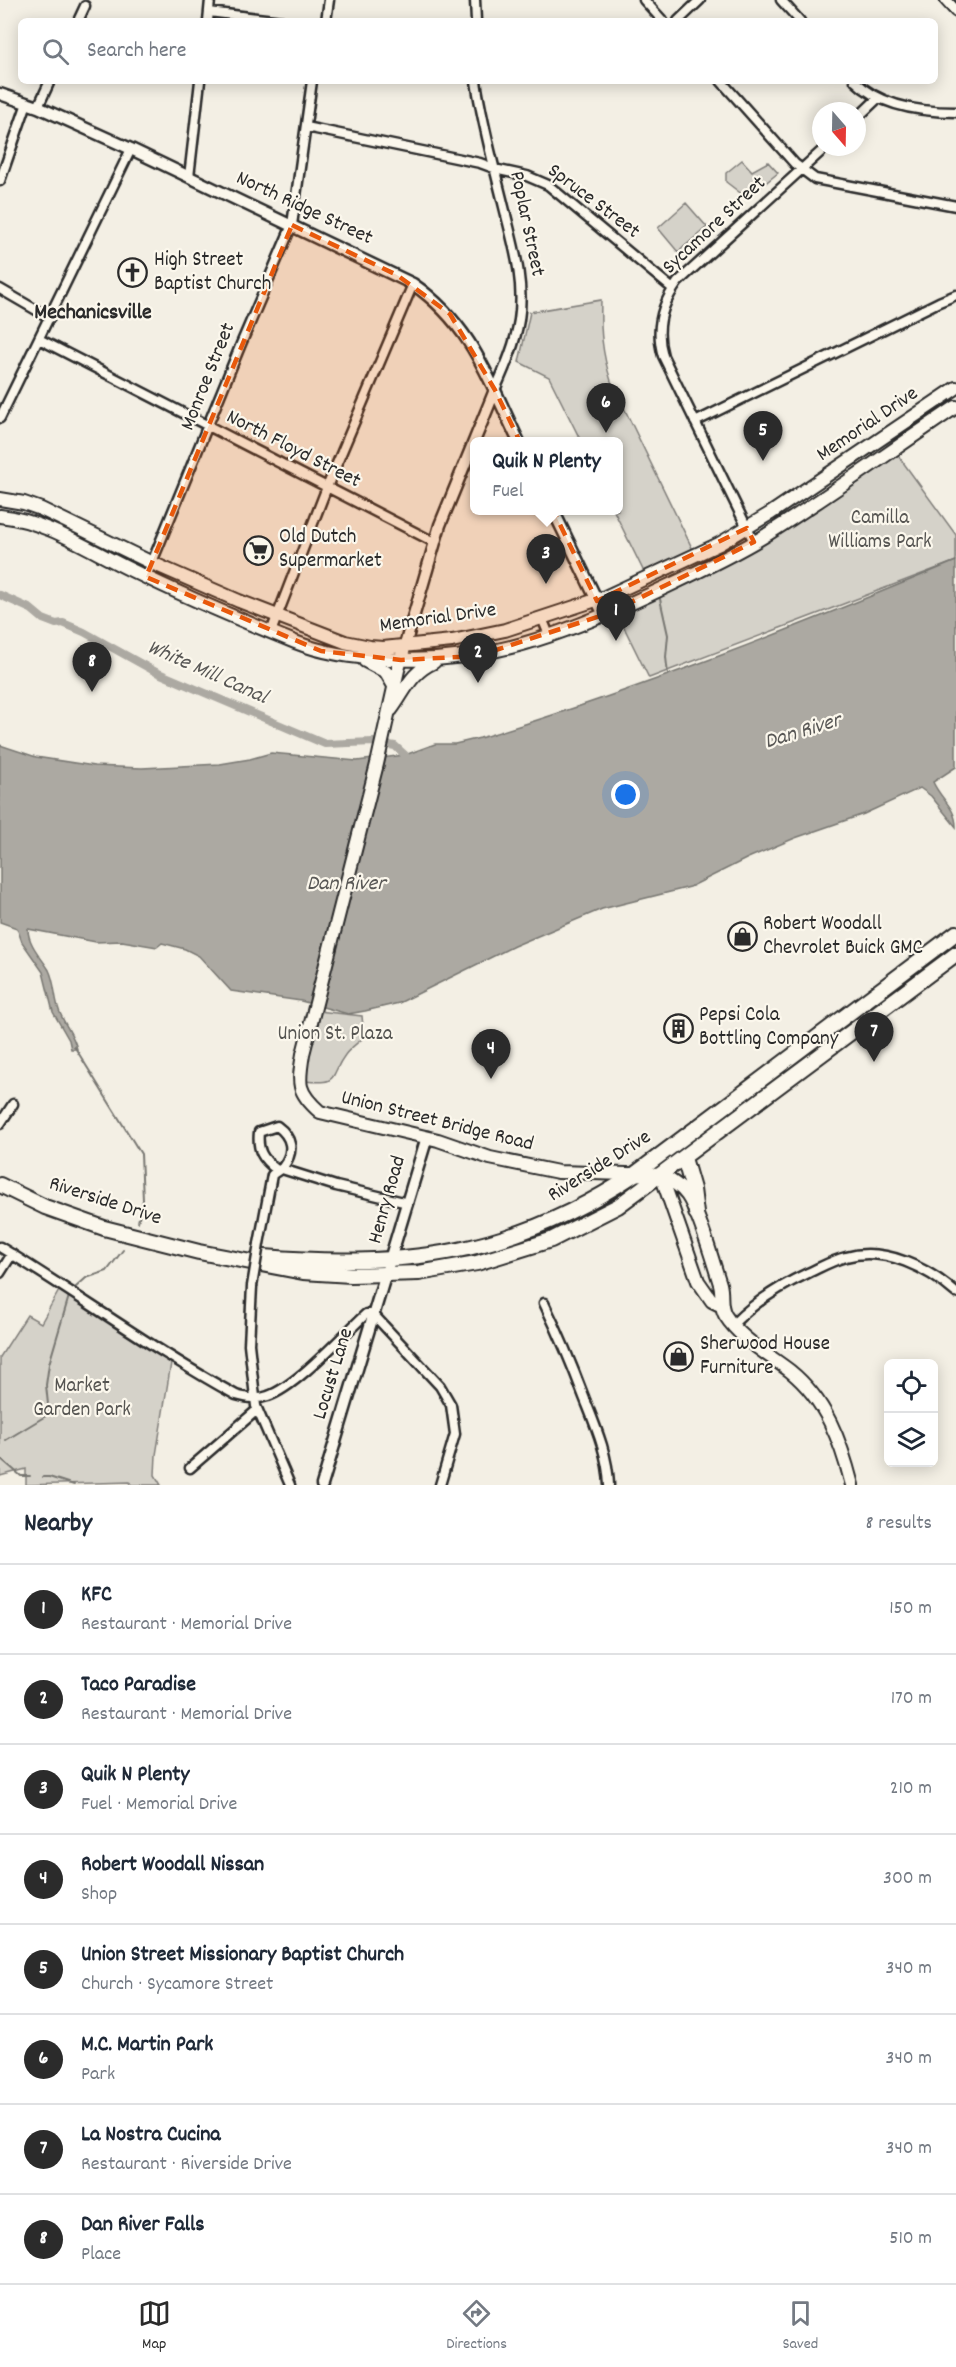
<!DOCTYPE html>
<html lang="en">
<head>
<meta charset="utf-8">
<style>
	body { margin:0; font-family:Dekko,sans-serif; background:#f2f2f3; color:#1f2937 }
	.controls { position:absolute; right:18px; bottom:18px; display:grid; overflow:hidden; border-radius:9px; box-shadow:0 3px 15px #0003 }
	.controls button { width:54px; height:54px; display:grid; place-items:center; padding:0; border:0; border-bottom:2px solid #e0e1e3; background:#fff; color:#1f2937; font:30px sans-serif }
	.compass { position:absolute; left:812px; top:102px; width:54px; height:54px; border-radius:50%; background:#fff; box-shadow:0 3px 15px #0003; rotate:160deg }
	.you { position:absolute; left:626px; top:795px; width:21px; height:21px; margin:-15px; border:4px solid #fff; border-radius:50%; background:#1a73e8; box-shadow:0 0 0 9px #1a73e833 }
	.badge { display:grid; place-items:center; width:39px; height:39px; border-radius:50%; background:#2b2b2b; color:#fff; font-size:20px; font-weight:700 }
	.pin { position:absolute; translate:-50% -50px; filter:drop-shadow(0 2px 3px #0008) }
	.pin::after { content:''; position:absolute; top:32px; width:21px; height:18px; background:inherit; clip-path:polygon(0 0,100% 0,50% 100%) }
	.popup { position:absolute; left:470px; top:437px; width:153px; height:78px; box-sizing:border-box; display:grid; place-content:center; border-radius:9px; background:#fff; filter:drop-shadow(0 2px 4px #0005); font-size:20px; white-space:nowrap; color:#747a83 }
	.popup b { font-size:22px; color:#1f2937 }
	.popup::after { content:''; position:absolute; left:50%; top:100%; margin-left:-12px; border:12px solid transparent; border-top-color:#fff }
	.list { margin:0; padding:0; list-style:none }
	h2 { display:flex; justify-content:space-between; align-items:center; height:78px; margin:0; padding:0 24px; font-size:26px }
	h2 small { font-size:20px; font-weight:400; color:#747a83 }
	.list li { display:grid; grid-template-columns:39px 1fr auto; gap:18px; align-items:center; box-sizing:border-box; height:90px; padding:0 24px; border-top:2px solid #e0e1e3 }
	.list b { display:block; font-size:22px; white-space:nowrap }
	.list p { margin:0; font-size:20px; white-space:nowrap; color:#747a83 }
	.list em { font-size:20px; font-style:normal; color:#747a83 }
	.icon { flex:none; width:33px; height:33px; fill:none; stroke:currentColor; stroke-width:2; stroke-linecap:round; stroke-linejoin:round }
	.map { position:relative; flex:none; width:956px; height:1485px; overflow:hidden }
	.search { position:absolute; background:#fff; box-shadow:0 3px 15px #0003; left:18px; right:18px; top:18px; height:66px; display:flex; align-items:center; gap:15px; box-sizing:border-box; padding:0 21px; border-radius:9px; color:#747a83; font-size:22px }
	.sheet { height:798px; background:#fff }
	nav { display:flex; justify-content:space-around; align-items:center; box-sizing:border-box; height:84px; border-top:2px solid #e0e1e3; background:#fff; font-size:16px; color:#747a83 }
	nav a { display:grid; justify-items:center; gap:3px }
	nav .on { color:#2b2b2b }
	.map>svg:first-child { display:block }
</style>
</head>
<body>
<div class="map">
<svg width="956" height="1485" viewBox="0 0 956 1485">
	<rect width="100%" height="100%" fill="#f3efe4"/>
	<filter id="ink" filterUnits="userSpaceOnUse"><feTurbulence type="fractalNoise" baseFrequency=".0167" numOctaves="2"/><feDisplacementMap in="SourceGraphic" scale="12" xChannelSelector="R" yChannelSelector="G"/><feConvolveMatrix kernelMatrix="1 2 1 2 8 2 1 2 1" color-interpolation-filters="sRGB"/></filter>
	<g filter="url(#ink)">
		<path fill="#d5d2c9" stroke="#807e7a" stroke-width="1.5" d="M 742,160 L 752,171 L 768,162 L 778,173 L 747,198 L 726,182 L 726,173 Z
			M 686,203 L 707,227 L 678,252 L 658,228 Z
			M 601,300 C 600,330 602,353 611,381 L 693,550 L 644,572 L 614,511 L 618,510 L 618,442 L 581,441 L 549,377 L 519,362 L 530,312 Z
			M 897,454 L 956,535 L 956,561 L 649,678 L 618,615 Z
			M 318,1011 L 362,1016 L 364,1037 C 358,1043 350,1048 345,1055 C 329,1076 341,1085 305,1081 L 306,1065 Z
			M 61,1287 L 146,1344 L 171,1363 L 156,1455 L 155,1475 L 161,1485 L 131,1485 L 130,1482 L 26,1485 L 26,1469 L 0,1476 L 0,1357 L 27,1315 L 41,1323 Z"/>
		<path fill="#aca9a2" stroke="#787772" stroke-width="1.5" d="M 956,561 L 956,767 L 933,782 C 941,800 956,807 956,827 L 931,796 L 920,788 L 864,814 L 795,838 L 748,858 L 690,887 L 602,909 L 514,946 L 399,1003 L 365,1011 L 348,1014 L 301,1001 L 231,991 L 199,956 L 185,949 L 162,943 L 157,947 L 122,941 L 96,942 L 28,929 C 28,944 41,957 49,970 C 56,984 54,1002 61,1015 C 66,1027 74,1036 77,1049 L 71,1049 L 69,1040 L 53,1012 L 43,972 L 22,942 L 17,928 L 0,922 L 0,745 L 36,757 L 94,766 L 142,768 L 220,764 L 250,759 L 271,753 L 357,761 L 405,755 L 435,744 L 455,744 L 480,738 C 642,689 800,626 956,561 Z"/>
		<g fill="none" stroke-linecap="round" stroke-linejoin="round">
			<path stroke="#787772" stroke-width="2" d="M 660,599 L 668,635 L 666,657 L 668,675
				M 74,1046 L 141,1154 L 143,1200 L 138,1222
				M 76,1287 L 86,1278 L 107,1271 L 123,1250
				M 6,1440 L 49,1414 L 46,1385 L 49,1364 L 69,1296
				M 0,1458 L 21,1476 L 30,1476
				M 43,1477 L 49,1477 L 74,1485"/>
			<path stroke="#aca9a2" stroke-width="8" d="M 0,595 L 31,609 L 43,619 L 56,624 L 63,623 L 84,632 L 156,672 L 325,744 L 373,742 L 395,746 L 405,755"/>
			<defs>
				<path id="minor" d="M 475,0 L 476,21
					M 644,0 L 663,21
					M 781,0 L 800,21
					M 209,12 L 282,21
					M 78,21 L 85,6
					M 208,21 L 210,0
					M 326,21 L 329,0
					M 678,21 L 700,0
					M 476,81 C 482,123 494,166 504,207 C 513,244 525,281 519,320 C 515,345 505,367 495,390
					M 721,81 L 795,164 L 815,179 L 956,206
					M 855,81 C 880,106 922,112 956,112
					M 38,107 L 50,81
					M 857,118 L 878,98
					M 306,127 L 480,163 L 499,170 L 527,176 L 548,185 L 673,289
					M 189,177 L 200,81
					M 0,181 L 27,103
					M 0,289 L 50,318
					M 39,339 L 434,542
					M 0,418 L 131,149
					M 695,422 L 939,302 L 956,295
					M 754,542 L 663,356 C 655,329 661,305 678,282 L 826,147
					M 146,577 L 241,344 L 292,225 L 312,81
					M 542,618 L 549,635
					M 271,632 L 327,487 L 413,284
					M 0,1124 L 13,1104
					M 282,1169 L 336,1186 L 408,1203
					M 259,1244 L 272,1175 C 275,1172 280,1170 283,1167 C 295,1151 292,1137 277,1126 L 259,1132 C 257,1150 262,1159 277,1170
					M 0,1247 C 79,1295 154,1350 236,1395 C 247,1398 257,1400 268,1396 C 296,1387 343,1335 366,1314 L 373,1314 L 440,1386 L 451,1405 L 455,1434 L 440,1485
					M 0,1273 L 12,1254
					M 252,1286 L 249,1344 L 256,1406 L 290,1485
					M 544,1303 C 559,1334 572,1365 584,1397 C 595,1425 608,1454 609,1485
					M 733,1324 C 755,1302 780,1286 808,1273 C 821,1267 833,1260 846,1257 C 885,1246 928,1268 956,1293
					M 190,1468 L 257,1410"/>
				<path id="tertiary" d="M 946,0 L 956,11
					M 0,94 L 38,107 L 131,149 L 413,284 C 472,325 489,380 519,442
					M 553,510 L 604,615
					M 405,645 L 440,525 L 495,390
					M 322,1485 L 427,1137"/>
				<path id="secondary" d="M 0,499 L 24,503 L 41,509 L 152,563 L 239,601 L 345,642 L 370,647 L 383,648 L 452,641 L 505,630 L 605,597 L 719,544 L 771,513 L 956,388
					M 0,516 C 47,521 89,550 131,570 C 184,596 240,620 295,642 C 325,654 356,658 388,659 C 484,665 565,634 651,594 C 689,576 727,559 763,537 C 829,496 892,450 956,407
					M 405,645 L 398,670 L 377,764 L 303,1054 C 298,1084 297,1092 320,1112 L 438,1140 L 490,1158 L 558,1172 L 661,1175 C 671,1180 680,1186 687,1195 C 699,1212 713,1262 720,1284 C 723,1295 719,1304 725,1315 C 740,1339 768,1354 790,1371 C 826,1400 841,1442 852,1485
					M 365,661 L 386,672 L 394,686
					M 391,710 C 406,690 410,673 434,662
					M 661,1175 L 698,1281 L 712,1301 L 720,1305"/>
				<path id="primary" d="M 684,1158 L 693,1189 L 696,1213
					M 0,1185 L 45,1207 L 104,1228 L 199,1252 L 303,1272 L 351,1275 L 419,1273 L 477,1263 L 551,1240 L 618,1206 L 956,954
					M 264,1257 C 406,1269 516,1254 635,1174 L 956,933"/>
			</defs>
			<use href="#minor" stroke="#2b2b2b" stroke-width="13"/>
			<use href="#tertiary" stroke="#2b2b2b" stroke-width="15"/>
			<use href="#secondary" stroke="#2b2b2b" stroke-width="16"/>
			<use href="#primary" stroke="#2b2b2b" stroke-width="18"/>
			<use href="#minor" stroke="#fbf7ec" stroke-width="8"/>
			<use href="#tertiary" stroke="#fbf7ec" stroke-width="10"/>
			<use href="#secondary" stroke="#fbf7ec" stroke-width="12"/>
			<use href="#primary" stroke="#fbf7ec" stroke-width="14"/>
			<defs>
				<path id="minor-bridge" d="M 252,1286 L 259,1244"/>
			</defs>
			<use href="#minor-bridge" stroke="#2b2b2b" stroke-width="13" stroke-linecap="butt"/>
			<use href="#minor-bridge" stroke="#fbf7ec" stroke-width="8"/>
		</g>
	</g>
	<path fill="#e8590c" fill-opacity="0.2" stroke="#e8590c" stroke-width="4.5" stroke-dasharray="12 8" stroke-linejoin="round" d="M 292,225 L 397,275 L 450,314 L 495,390 L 597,601 L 747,528 L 754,542 L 609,613 L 478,656 L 401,660 L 321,651 L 146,577 Z"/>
	<defs>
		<symbol id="church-ring" viewBox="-11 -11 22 22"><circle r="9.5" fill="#fbf7ec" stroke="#2b2b2b" stroke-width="1.5"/><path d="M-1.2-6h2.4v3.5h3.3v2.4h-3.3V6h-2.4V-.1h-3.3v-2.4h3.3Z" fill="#2b2b2b"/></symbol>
		<symbol id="supermarket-ring" viewBox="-11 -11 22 22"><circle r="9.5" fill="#fbf7ec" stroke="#2b2b2b" stroke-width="1.5"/><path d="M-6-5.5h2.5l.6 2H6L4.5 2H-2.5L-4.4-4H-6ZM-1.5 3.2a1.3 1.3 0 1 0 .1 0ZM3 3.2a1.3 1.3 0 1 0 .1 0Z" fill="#2b2b2b"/></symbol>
		<symbol id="shop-ring" viewBox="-11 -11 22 22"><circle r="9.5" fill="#fbf7ec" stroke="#2b2b2b" stroke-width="1.5"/><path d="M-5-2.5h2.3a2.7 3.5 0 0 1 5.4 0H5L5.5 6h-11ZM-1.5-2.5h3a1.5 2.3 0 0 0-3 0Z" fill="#2b2b2b"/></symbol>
		<symbol id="building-ring" viewBox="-11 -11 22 22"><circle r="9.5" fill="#fbf7ec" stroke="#2b2b2b" stroke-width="1.5"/><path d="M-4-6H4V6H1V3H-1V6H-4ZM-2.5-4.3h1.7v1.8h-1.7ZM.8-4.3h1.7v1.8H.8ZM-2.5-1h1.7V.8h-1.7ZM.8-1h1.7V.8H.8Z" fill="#2b2b2b"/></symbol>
	</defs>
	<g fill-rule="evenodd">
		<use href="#church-ring" x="116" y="256" width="33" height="33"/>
		<use href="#supermarket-ring" x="242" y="534" width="33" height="33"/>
		<use href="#shop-ring" x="726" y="920" width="33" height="33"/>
		<use href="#building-ring" x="662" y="1012" width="33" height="33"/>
		<use href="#shop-ring" x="662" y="1340" width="33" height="33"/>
	</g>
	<g text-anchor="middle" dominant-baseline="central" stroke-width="4.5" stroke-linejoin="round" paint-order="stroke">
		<g font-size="21" fill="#2b2b2b" stroke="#fbf7ec">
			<text transform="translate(593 202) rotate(37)">Spruce Street</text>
			<text transform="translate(304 209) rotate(25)">North Ridge Street</text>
			<text transform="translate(526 224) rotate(78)">Poplar Street</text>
			<text transform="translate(715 226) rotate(-43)">Sycamore Street</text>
			<text transform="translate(209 377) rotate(-68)">Monroe Street</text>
			<text transform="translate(868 425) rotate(-34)">Memorial Drive</text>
			<text transform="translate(293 450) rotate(27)">North Floyd Street</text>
			<text transform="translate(438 619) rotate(-8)">Memorial Drive</text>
			<text transform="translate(437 1122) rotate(14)">Union Street Bridge Road</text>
			<text transform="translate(600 1167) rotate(-32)">Riverside Drive</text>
			<text transform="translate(388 1200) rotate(-74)">Henry Road</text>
			<text transform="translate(105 1202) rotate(18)">Riverside Drive</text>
			<text transform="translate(334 1374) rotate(-73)">Locust Lane</text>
		</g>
		<g font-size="21" fill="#2b2b2b" stroke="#fbf7ec" text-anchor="start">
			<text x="154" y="261">High Street<tspan x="154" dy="24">Baptist Church</tspan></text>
			<text x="279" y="538">Old Dutch<tspan x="279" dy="24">Supermarket</tspan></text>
			<text x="763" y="925">Robert Woodall<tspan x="763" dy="24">Chevrolet Buick GMC</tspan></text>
			<text x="699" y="1016">Pepsi Cola<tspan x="699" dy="24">Bottling Company</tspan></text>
			<text x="700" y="1345">Sherwood House<tspan x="700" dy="24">Furniture</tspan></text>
		</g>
		<g font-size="21" fill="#565552" stroke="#fbf7ec">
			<text x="880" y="519">Camilla<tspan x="880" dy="24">Williams Park</tspan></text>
			<text x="335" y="1035">Union St. Plaza</text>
			<text x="82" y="1387">Market<tspan x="82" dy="24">Garden Park</tspan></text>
		</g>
		<g font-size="22" font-weight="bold" fill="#2b2b2b" stroke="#fbf7ec">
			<text x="93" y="313">Mechanicsville</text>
		</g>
		<g font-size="22" font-style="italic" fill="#585755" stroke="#fbf7ec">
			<text transform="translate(207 673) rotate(24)">White Mill Canal</text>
			<text transform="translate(803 732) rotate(-17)">Dan River</text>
			<text x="346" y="884">Dan River</text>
		</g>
	</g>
</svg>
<div class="controls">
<button><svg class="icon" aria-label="locate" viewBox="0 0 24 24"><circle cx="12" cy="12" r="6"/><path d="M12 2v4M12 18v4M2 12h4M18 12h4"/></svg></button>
<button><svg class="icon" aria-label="layers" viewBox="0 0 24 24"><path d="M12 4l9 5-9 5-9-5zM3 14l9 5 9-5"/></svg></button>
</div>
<svg class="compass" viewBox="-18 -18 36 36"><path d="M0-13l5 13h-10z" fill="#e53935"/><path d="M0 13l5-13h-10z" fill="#747a83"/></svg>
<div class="you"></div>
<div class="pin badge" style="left:616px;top:641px">1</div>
<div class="pin badge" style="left:478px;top:683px">2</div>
<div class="pin badge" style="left:546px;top:584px">3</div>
<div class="popup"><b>Quik N Plenty</b>Fuel</div>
<div class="pin badge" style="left:491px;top:1079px">4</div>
<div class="pin badge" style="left:763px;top:461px">5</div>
<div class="pin badge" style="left:606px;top:433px">6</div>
<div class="pin badge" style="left:874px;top:1062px">7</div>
<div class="pin badge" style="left:92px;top:692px">8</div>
<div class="search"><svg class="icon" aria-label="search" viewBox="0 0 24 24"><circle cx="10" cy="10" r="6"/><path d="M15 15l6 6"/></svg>Search here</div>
</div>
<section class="sheet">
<h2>Nearby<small>8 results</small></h2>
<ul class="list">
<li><span class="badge">1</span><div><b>KFC</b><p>Restaurant · Memorial Drive</p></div><em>150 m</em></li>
<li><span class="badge">2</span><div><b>Taco Paradise</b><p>Restaurant · Memorial Drive</p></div><em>170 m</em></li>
<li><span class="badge">3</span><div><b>Quik N Plenty</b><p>Fuel · Memorial Drive</p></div><em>210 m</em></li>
<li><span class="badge">4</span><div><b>Robert Woodall Nissan</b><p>Shop</p></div><em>300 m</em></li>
<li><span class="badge">5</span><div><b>Union Street Missionary Baptist Church</b><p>Church · Sycamore Street</p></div><em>340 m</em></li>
<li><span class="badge">6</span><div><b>M.C. Martin Park</b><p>Park</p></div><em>340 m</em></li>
<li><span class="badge">7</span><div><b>La Nostra Cucina</b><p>Restaurant · Riverside Drive</p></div><em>340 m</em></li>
<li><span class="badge">8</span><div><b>Dan River Falls</b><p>Place</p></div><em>510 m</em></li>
</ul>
</section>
<nav>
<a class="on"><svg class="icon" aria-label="map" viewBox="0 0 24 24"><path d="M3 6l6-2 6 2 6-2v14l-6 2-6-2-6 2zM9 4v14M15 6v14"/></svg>Map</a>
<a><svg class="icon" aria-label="directions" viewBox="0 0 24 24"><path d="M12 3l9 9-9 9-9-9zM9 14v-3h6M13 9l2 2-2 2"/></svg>Directions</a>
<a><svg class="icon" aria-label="saved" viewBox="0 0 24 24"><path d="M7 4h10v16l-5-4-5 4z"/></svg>Saved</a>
</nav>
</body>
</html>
